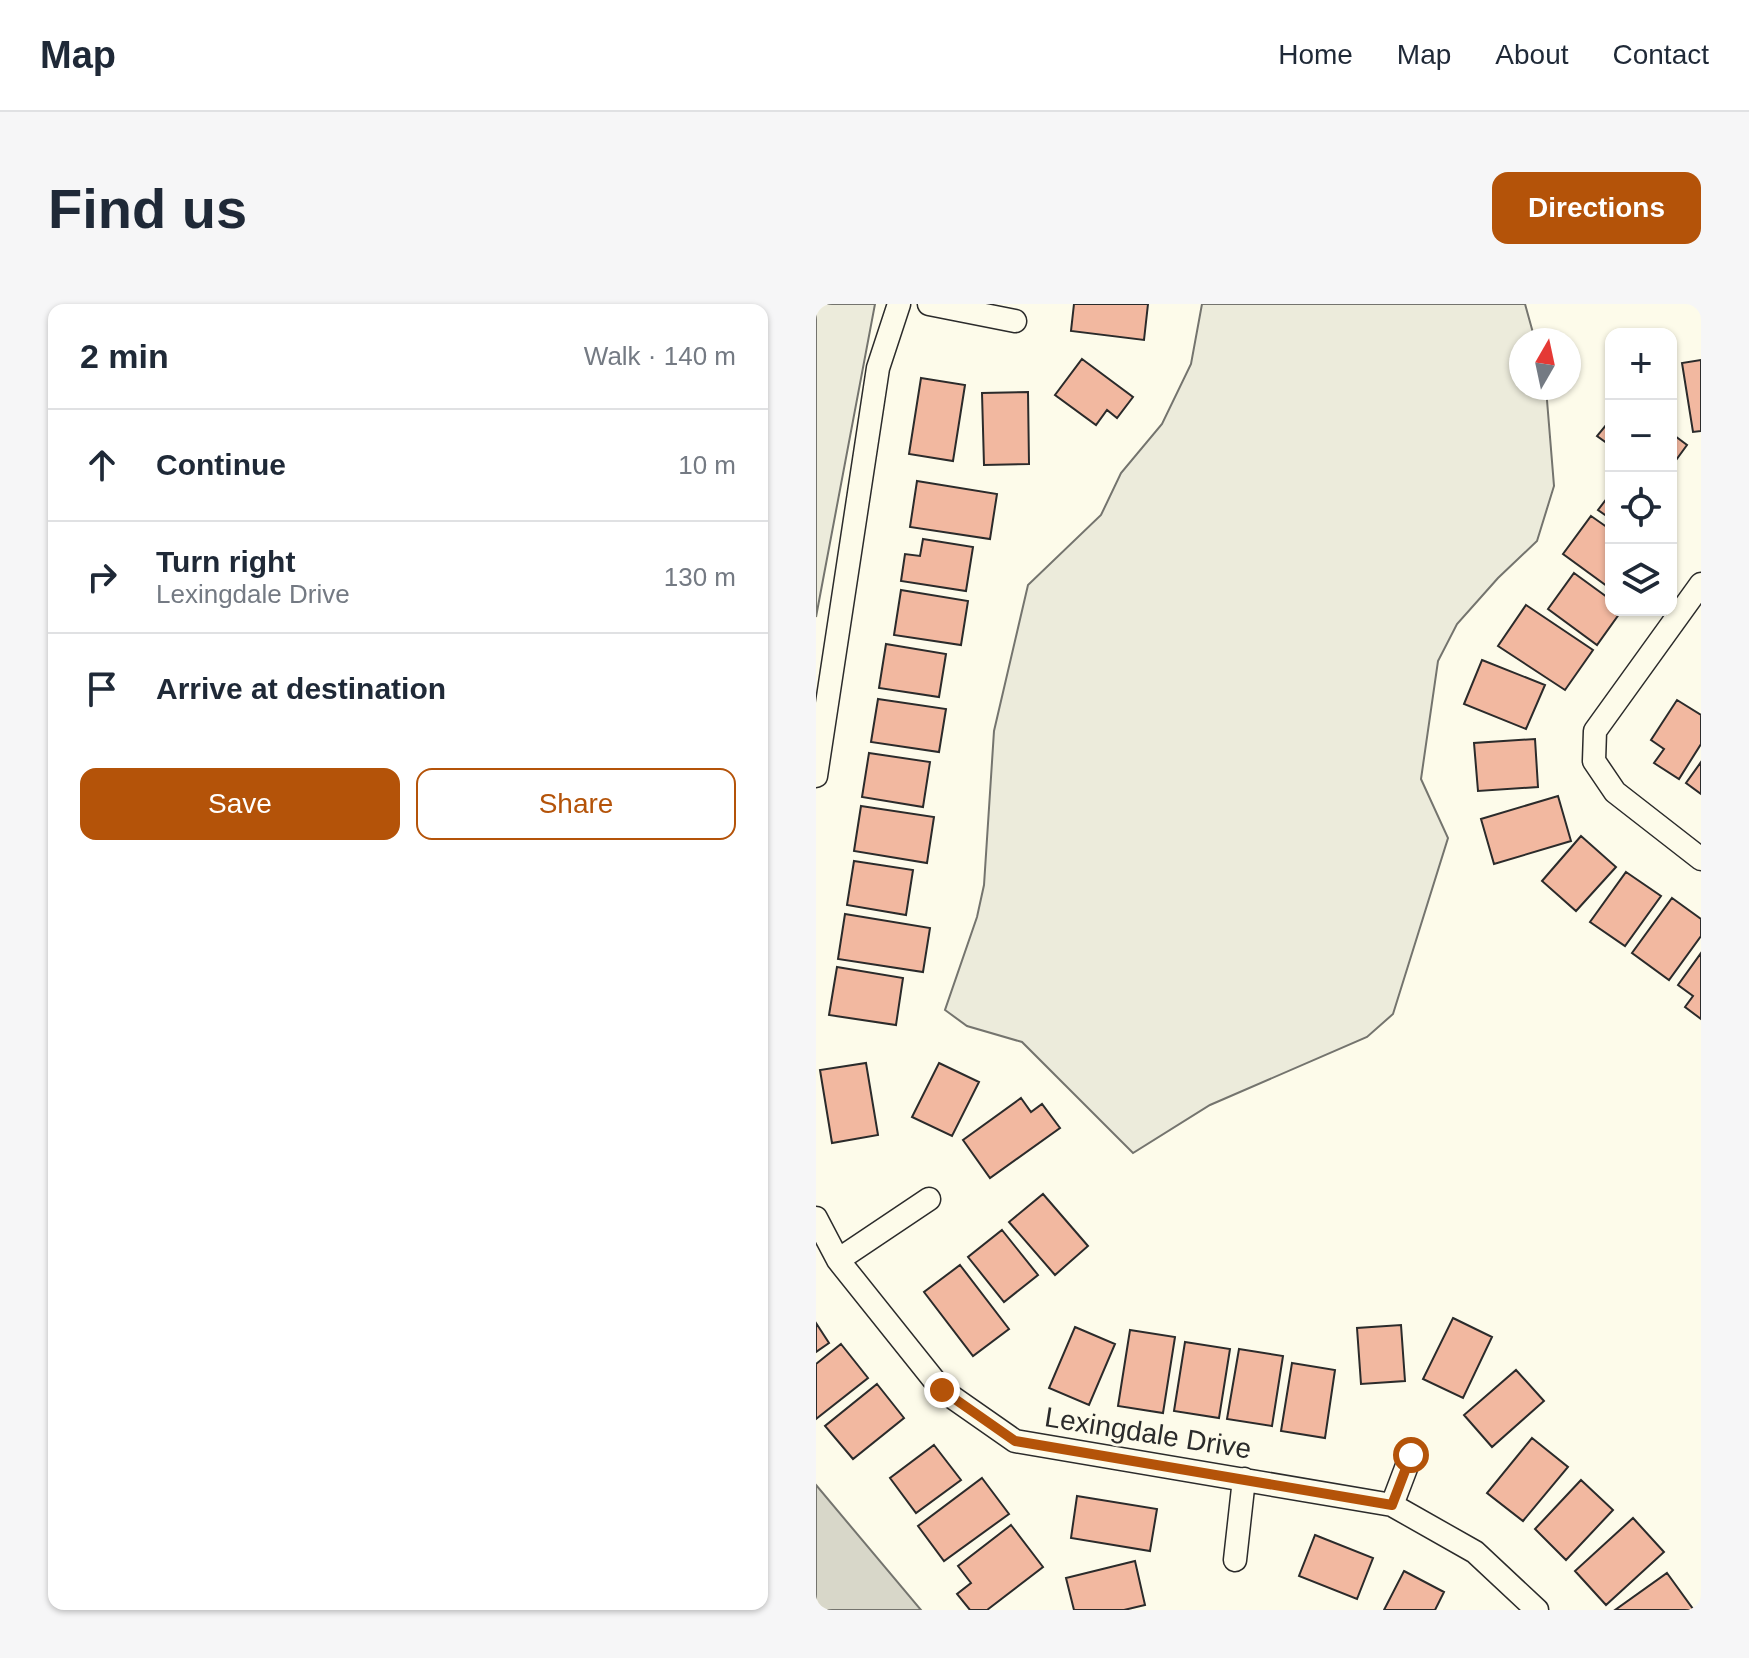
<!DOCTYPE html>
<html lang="en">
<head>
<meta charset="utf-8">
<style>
	body { margin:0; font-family:Helvetica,sans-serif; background:#f6f6f7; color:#1f2937 }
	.controls { position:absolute; right:24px; top:24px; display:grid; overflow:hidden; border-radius:16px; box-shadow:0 2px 6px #0004 }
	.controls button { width:72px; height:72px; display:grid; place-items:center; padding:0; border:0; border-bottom:2px solid #e0e1e3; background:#fff; color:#1f2937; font:40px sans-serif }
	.compass { position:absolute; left:693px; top:24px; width:72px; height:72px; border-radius:50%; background:#fff; box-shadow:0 2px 6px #0004; rotate:9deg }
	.stop { position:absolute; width:24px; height:24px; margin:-18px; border:6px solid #b45309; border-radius:50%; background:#fff }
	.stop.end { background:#b45309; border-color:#fff; box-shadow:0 2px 8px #0008 }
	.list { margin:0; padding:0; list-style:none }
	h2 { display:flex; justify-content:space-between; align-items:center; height:104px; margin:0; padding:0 32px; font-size:34px }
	h2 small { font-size:26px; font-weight:400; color:#747a83 }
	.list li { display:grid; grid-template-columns:52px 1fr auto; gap:24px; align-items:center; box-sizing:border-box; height:112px; padding:0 32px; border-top:2px solid #e0e1e3 }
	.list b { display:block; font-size:30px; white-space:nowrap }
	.list p { margin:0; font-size:26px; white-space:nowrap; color:#747a83 }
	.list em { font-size:26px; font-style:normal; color:#747a83 }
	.actions { display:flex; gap:16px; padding:24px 32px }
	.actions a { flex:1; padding:18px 0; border:2px solid #b45309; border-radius:16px; text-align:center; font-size:28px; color:#b45309 }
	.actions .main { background:#b45309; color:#fff }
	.icon { flex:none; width:44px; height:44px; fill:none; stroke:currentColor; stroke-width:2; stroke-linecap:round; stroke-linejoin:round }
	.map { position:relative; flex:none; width:885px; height:1306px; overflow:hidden; border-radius:16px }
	header { display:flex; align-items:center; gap:48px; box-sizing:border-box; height:112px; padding:0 40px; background:#fff; border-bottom:2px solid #e0e1e3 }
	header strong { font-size:38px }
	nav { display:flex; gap:44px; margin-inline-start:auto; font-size:28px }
	.intro { display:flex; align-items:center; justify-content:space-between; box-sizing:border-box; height:192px; padding:0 48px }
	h1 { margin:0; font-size:56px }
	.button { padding:20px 36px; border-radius:16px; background:#b45309; color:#fff; font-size:28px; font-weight:700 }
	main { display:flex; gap:48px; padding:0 48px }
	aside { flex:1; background:#fff; border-radius:16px; box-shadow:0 2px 6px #0004 }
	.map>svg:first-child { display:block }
</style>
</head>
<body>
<header>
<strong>Map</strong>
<nav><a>Home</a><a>Map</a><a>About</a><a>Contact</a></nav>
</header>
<div class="intro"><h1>Find us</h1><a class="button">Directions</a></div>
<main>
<aside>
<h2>2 min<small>Walk · 140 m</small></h2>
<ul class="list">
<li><svg class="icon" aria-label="ahead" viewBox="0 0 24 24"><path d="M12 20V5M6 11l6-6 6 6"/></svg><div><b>Continue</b></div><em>10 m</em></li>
<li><svg class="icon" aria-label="right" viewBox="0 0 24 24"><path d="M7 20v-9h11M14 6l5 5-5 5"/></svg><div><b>Turn right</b><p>Lexingdale Drive</p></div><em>130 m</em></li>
<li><svg class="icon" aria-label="arrive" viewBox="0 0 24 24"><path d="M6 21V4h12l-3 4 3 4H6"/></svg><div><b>Arrive at destination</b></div></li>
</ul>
<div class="actions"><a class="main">Save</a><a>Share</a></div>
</aside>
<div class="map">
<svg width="885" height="1306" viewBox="0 0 885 1306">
	<rect width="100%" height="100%" fill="#fdfbea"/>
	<path fill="#ecebdb" stroke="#74746e" stroke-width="2" d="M 0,0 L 59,0 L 0,313 Z
		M 386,0 L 709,0 L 719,36 L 705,36 L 705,84 L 730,84 L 738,182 L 721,237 L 682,274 L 641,320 L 622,357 L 605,475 L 632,534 L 577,710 L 551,733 L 394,801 L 317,849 L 206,738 L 151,722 L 129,706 L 161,613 L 168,581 L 178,427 L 212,281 L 285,211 L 305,169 L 346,120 L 375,60 Z"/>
	<path fill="#d8d7c9" stroke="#74746e" stroke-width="2" d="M 0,1181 L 105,1306 L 0,1306 Z"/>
	<path fill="#f2b8a0" stroke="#2b2b2b" stroke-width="2" d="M 258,0 L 332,0 L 328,36 L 255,27 Z
		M 266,55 L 317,93 L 301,114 L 291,106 L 280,121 L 239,91 Z
		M 885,56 L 885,127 L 877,128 L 866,59 Z
		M 105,74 L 149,81 L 137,157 L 93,150 Z
		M 212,88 L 213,160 L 168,161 L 166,89 Z
		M 795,115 L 795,142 L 781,132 Z
		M 855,129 L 871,141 L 855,163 Z
		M 101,177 L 181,190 L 174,235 L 94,223 Z
		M 795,189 L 795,215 L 782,206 Z
		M 775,212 L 795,226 L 795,285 L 747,250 Z
		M 107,235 L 157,243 L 150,287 L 85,277 L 89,250 L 104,252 Z
		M 758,269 L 795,296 L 795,306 L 806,306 L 781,341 L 732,305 Z
		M 85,286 L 152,297 L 145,341 L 78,331 Z
		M 710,301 L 777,346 L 749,386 L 682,342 Z
		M 70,340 L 130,350 L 123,393 L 63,384 Z
		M 666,356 L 729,381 L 710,425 L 648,400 Z
		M 62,395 L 130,405 L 123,448 L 55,438 Z
		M 861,396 L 885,411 L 885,440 L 863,475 L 838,459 L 848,445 L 835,436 Z
		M 719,435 L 722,483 L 662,487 L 658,439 Z
		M 53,449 L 114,458 L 107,503 L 46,493 Z
		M 885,458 L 885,490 L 870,479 Z
		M 742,492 L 755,537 L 678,560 L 665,515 Z
		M 45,502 L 118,513 L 111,559 L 38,547 Z
		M 765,532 L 800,563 L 760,607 L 726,577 Z
		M 38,557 L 97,566 L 90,611 L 31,601 Z
		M 810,568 L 845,592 L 809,642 L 774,618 Z
		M 856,594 L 885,615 L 885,632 L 853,676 L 816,649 Z
		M 29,610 L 114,624 L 107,668 L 22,655 Z
		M 885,649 L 885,715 L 869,703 L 877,692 L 862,681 Z
		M 21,663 L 87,674 L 80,721 L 13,711 Z
		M 50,759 L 62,831 L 16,839 L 4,766 Z
		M 123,759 L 163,778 L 136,832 L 96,813 Z
		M 205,794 L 215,808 L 226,800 L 244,824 L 174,874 L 147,836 Z
		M 227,890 L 272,942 L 239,971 L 193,918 Z
		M 186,926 L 222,971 L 188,998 L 152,953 Z
		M 144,961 L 193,1025 L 157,1052 L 108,988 Z
		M 637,1014 L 676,1033 L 647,1094 L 607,1075 Z
		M 0,1019 L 13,1039 L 0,1048 Z
		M 585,1021 L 589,1077 L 545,1080 L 541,1024 Z
		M 259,1023 L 299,1040 L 273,1101 L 233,1084 Z
		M 314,1026 L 359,1033 L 347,1109 L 302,1102 Z
		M 369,1038 L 414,1045 L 403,1114 L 358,1107 Z
		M 25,1040 L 52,1074 L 0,1115 L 0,1060 Z
		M 423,1045 L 467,1052 L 456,1122 L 411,1115 Z
		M 476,1059 L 519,1066 L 509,1134 L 465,1127 Z
		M 700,1066 L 728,1097 L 676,1143 L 648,1111 Z
		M 61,1080 L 88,1114 L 37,1155 L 9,1122 Z
		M 716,1134 L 752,1163 L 707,1217 L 671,1189 Z
		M 118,1141 L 145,1176 L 100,1209 L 74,1174 Z
		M 166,1174 L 193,1210 L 128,1257 L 102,1222 Z
		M 765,1176 L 797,1206 L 750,1256 L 719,1225 Z
		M 261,1192 L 341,1205 L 334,1247 L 255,1234 Z
		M 817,1214 L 848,1248 L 790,1301 L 759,1267 Z
		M 195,1221 L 227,1263 L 171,1306 L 154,1306 L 141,1290 L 155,1279 L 142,1262 Z
		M 499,1231 L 557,1254 L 541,1295 L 483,1272 Z
		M 319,1257 L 329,1301 L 308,1306 L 258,1306 L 250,1274 Z
		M 588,1267 L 628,1288 L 619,1306 L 568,1306 Z
		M 851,1269 L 877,1305 L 875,1306 L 799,1306 Z"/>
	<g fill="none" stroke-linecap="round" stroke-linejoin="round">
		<defs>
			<path id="minor" d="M 113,0 L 199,17
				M 885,280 L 779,427 L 778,457 L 799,488 L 885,555
				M 0,472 L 62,64 L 83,0
				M 0,914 L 22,956 L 126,1086 L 199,1137 L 576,1201 L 659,1248 L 721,1306
				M 22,956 L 113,895
				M 576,1201 L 595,1151
				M 419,1256 L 428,1175"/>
		</defs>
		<use href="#minor" stroke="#2b2b2b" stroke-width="25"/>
		<use href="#minor" stroke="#fdfbea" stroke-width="22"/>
	</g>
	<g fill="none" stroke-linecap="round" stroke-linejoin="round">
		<path stroke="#b45309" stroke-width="10" d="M 126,1086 L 199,1137 L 576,1201 L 595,1151"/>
	</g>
	<g text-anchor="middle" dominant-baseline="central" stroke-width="6" stroke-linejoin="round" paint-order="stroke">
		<g font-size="28" fill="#2b2b2b" stroke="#fdfbea">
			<text transform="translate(332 1129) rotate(9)">Lexingdale Drive</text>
		</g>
	</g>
</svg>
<div class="controls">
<button>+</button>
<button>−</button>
<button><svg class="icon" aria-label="locate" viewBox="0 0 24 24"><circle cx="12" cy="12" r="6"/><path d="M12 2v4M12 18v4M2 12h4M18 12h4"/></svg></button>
<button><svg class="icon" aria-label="layers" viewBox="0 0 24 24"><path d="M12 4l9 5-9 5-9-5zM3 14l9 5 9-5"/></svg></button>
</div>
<svg class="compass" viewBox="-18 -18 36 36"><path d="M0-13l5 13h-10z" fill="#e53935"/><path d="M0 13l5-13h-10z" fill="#747a83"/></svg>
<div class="stop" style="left:595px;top:1151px"></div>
<div class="stop end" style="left:126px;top:1086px"></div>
</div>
</main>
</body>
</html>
